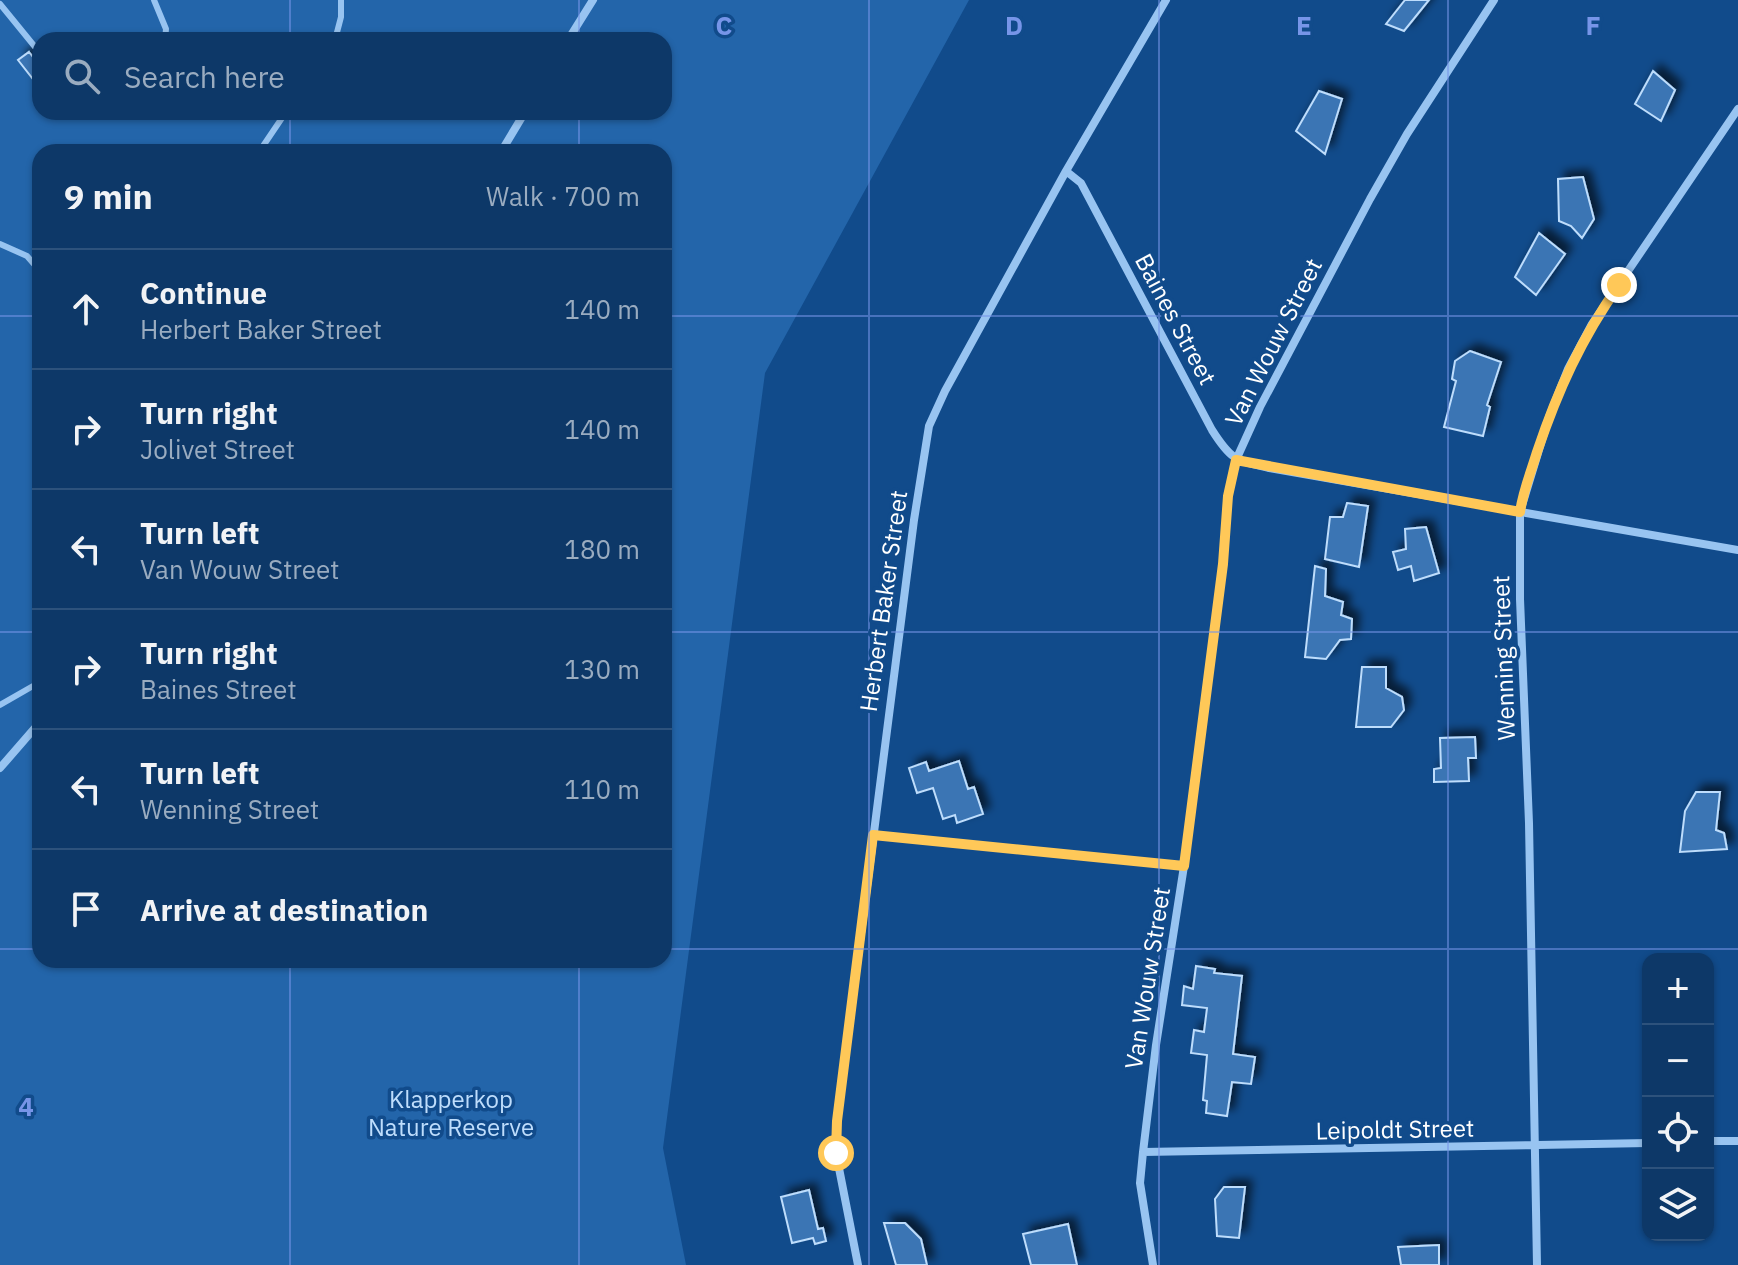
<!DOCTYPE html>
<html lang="en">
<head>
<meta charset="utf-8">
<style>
	body { margin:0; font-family:"IBM Plex Sans",sans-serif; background:#1b4371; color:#f1f3f6 }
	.controls { position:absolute; right:24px; bottom:24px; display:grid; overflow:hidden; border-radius:16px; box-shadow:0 2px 6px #0004 }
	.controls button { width:72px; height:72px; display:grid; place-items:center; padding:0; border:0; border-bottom:2px solid #2d527c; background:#0d3868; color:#f1f3f6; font:40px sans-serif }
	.stop { position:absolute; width:24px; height:24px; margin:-18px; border:6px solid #ffc858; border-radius:50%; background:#fff }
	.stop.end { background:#ffc858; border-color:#fff; box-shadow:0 2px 8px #0008 }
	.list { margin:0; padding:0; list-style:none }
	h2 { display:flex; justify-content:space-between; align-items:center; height:104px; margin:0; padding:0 32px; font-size:34px }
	h2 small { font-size:26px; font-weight:400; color:#9aacc0 }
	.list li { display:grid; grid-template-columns:52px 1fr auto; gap:24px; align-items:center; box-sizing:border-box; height:120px; padding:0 32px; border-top:2px solid #2d527c }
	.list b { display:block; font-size:30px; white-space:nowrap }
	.list p { margin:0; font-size:26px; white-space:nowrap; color:#9aacc0 }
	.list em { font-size:26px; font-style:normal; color:#9aacc0 }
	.icon { flex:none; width:44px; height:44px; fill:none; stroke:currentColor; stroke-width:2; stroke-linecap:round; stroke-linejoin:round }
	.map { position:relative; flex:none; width:1738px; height:1265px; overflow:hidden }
	.search { position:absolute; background:#0d3868; box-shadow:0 2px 6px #0004; left:32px; top:32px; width:640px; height:88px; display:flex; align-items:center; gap:20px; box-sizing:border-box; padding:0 28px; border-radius:24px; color:#9aacc0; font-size:30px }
	.panel { position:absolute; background:#0d3868; box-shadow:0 2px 6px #0004; left:32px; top:144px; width:640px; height:824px; border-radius:24px }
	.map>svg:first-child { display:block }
</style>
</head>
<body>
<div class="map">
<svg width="1738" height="1265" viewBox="0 0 1738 1265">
	<defs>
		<filter id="shadow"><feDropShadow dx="7" dy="-7" stdDeviation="4" flood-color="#0009"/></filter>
	</defs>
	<rect width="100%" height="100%" fill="#114b8b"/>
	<path fill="#2365aa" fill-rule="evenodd" d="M 0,0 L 969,0 L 765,373 L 663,1148 L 686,1265 L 0,1265 ZM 40,40 L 664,40 L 664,112 L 40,112 ZM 40,152 L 664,152 L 664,960 L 40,960 Z"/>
	<path fill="#3a75b4" stroke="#beddfc" stroke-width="2" filter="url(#shadow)" d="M 1405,0 L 1429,0 L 1404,31 L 1386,24 Z
		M 29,52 L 40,66 L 40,88 L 18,60 Z
		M 1653,71 L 1675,90 L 1661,121 L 1635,104 Z
		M 1319,91 L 1342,99 L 1325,154 L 1296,131 Z
		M 1583,177 L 1594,219 L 1582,238 L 1571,226 L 1559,221 L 1558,179 Z
		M 1539,233 L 1565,254 L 1536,295 L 1515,277 Z
		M 1470,351 L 1501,362 L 1487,405 L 1490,407 L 1483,436 L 1444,427 L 1456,381 L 1452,379 L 1455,361 Z
		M 1347,503 L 1368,506 L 1359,567 L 1325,559 L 1330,517 L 1343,517 Z
		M 1426,527 L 1439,573 L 1414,581 L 1411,566 L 1398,570 L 1393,552 L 1406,549 L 1405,529 Z
		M 1315,566 L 1326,569 L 1325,596 L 1343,602 L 1341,615 L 1352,619 L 1351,639 L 1340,640 L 1326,659 L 1305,657 Z
		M 1362,667 L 1386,667 L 1386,688 L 1402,697 L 1404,710 L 1391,727 L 1356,727 Z
		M 1475,737 L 1476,758 L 1468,758 L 1469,781 L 1434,782 L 1434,769 L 1441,768 L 1440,738 Z
		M 959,761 L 968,789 L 974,787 L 983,814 L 957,823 L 955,815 L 943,819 L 933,788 L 917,793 L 909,768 L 926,762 L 929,771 Z
		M 1696,792 L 1720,792 L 1716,830 L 1724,833 L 1727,849 L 1680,852 L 1685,811 Z
		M 1196,966 L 1215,969 L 1214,973 L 1242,976 L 1233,1054 L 1255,1057 L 1251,1084 L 1232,1082 L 1227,1116 L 1206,1113 L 1207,1101 L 1203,1100 L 1207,1055 L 1191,1053 L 1194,1030 L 1204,1032 L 1207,1008 L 1182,1005 L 1184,986 L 1193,989 Z
		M 1224,1187 L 1245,1187 L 1239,1238 L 1217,1236 L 1215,1199 Z
		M 809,1190 L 818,1229 L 823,1228 L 826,1241 L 815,1244 L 813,1238 L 792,1243 L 781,1197 Z
		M 884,1223 L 905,1223 L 921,1239 L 927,1265 L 896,1265 Z
		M 1068,1224 L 1077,1265 L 1031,1265 L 1023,1234 Z
		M 1439,1245 L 1439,1265 L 1401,1265 L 1398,1247 Z"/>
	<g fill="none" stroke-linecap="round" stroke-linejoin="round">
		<path stroke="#98c4f1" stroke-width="6" d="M 154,0 L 166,29 L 165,40
			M 0,4 L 40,53
			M 335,40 L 341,17 L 341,0
			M 259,152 L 286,112
			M 0,244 L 27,256 L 40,271
			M 0,705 L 40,682"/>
		<path stroke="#98c4f1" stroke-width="8" d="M 568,40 L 593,0
			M 501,152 L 525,112
			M 1066,171 L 1081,183 L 1212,430 C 1231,460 1235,460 1269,468 L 1738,550
			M 0,768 L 40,722
			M 873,835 L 1184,866
			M 1708,1141 L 1738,1141
			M 1143,1152 L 1648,1143
			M 858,1265 L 836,1153 L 837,1121 L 914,520 L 929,426 L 945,391 L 1066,171 L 1166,0
			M 1153,1265 L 1140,1183 L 1143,1152 L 1156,1045 L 1184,866 L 1223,564 L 1228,496 L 1236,460 L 1260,407 L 1370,199 L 1407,134 L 1494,0
			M 1537,1265 L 1529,823 L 1520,599 L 1520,512 L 1549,417 L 1568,369 L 1592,324 L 1738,109"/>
	</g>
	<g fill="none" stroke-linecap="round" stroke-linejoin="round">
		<path stroke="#ffc858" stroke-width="10" d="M 836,1153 L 837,1121 L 873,835 L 1184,866 L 1223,564 L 1228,496 L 1236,460 L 1520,512 C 1523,491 1531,472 1537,452 C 1558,390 1581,339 1619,285"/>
	</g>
	<path fill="none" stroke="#7795e8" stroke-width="2" stroke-opacity="0.55" d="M 290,0 L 290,40M 579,0 L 579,40M 869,0 L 869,1265M 1159,0 L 1159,1265M 1448,0 L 1448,1265M 290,112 L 290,152M 579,112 L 579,152M 0,316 L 40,316M 664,316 L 1738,316M 0,632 L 40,632M 664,632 L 1738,632M 0,949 L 40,949M 664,949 L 1738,949M 290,960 L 290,1265M 579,960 L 579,1265"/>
	<g text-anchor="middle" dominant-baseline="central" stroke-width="7" stroke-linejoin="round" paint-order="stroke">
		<g font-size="24" fill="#fff" stroke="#114b8b">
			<text transform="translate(1176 319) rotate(62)">Baines Street</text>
			<text transform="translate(1273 342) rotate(-63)">Van Wouw Street</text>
			<text transform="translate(883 601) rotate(-82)">Herbert Baker Street</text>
			<text transform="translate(1503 658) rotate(-92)">Wenning Street</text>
			<text transform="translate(1147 978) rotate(-81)">Van Wouw Street</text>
			<text transform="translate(1395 1129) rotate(-1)">Leipoldt Street</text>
		</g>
		<g font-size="24" fill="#beddfc" stroke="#114b8b">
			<text x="451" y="1099">Klapperkop<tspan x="451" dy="28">Nature Reserve</tspan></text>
		</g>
	</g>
	<g font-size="26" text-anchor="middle" font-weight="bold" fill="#7795e8" stroke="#114b8b" stroke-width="7" stroke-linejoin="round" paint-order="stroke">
		<text x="724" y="35">C</text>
		<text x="1014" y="35">D</text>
		<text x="1304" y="35">E</text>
		<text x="1593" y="35">F</text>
		<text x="26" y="1116">4</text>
	</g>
</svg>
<div class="controls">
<button>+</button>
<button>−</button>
<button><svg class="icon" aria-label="locate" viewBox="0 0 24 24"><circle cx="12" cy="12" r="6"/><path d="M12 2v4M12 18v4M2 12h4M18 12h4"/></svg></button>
<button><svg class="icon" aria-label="layers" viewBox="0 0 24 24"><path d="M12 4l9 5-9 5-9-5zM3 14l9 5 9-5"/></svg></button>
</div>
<div class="stop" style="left:836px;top:1153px"></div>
<div class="stop end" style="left:1619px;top:285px"></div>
<div class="search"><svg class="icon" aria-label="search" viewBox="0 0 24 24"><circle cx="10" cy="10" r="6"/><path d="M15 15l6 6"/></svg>Search here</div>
<section class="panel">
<h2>9 min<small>Walk · 700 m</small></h2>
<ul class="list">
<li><svg class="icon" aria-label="ahead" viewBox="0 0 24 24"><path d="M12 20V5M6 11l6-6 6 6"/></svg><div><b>Continue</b><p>Herbert Baker Street</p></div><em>140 m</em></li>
<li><svg class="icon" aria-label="right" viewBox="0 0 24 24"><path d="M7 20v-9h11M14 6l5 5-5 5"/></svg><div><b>Turn right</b><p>Jolivet Street</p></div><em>140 m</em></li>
<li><svg class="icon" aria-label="left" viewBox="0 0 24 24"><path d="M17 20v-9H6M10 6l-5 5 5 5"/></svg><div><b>Turn left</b><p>Van Wouw Street</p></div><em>180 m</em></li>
<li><svg class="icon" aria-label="right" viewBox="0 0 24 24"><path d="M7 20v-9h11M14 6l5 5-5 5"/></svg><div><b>Turn right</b><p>Baines Street</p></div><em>130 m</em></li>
<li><svg class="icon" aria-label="left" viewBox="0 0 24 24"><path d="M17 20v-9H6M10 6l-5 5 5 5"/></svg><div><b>Turn left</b><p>Wenning Street</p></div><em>110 m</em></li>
<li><svg class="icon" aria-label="arrive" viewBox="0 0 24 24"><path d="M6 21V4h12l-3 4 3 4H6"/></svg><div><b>Arrive at destination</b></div></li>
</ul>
</section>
</div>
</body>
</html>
